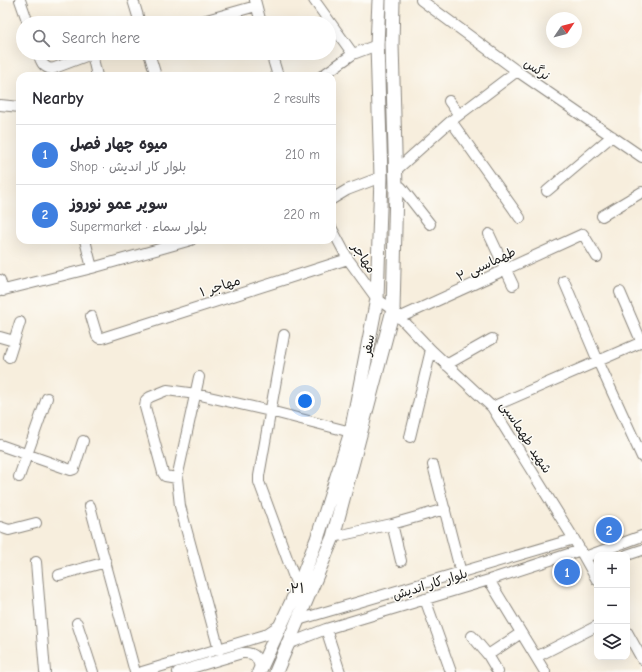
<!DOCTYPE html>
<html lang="en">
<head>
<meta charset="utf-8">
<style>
	body { margin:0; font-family:"Comic Neue","Playpen Sans Arabic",sans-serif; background:#f7f7f7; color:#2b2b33 }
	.controls { position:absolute; right:12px; bottom:12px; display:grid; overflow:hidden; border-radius:8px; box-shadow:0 4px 16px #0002 }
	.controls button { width:36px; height:36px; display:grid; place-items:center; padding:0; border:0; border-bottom:1px solid #e1e1e2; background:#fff; color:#2b2b33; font:20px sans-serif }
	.compass { position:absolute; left:546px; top:12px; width:36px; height:36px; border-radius:50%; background:#fff; box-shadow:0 4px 16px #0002; rotate:55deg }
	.you { position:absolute; left:305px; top:401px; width:14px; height:14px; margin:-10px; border:3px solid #fff; border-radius:50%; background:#1a73e8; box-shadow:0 0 0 6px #1a73e833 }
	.badge { display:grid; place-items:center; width:26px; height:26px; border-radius:50%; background:#b45309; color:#fff; font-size:13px; font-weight:700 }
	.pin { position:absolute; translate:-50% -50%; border:2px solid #fff; box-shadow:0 1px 4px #0006 }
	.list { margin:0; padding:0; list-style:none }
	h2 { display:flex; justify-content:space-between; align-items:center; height:52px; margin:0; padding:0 16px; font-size:17px }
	h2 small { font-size:13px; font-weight:400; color:#7c7c81 }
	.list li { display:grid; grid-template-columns:26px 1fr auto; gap:12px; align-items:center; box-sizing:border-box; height:60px; padding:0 16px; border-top:1px solid #e1e1e2 }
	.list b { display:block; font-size:15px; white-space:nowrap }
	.list p { margin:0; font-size:13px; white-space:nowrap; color:#7c7c81 }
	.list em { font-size:13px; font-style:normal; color:#7c7c81 }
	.icon { flex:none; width:22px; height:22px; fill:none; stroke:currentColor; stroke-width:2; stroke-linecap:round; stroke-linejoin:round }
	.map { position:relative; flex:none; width:642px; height:672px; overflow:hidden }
	.search { position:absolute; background:#fff; box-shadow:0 4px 16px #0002; left:16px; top:16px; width:320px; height:44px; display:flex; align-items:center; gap:10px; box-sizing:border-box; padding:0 14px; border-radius:22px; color:#7c7c81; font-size:15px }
	.panel { position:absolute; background:#fff; box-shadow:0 4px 16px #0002; left:16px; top:72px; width:320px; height:172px; border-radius:12px }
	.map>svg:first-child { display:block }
</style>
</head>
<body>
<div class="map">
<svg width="642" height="672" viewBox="0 0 642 672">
	<rect width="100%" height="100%" fill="#fdfcf7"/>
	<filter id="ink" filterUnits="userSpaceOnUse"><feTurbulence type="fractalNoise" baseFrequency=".025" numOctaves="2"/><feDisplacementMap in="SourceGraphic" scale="8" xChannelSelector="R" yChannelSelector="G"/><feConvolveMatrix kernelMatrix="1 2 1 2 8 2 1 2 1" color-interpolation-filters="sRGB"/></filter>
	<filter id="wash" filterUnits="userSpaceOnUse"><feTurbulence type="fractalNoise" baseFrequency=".012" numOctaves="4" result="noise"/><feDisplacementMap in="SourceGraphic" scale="16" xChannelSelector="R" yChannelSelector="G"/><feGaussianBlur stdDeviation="0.9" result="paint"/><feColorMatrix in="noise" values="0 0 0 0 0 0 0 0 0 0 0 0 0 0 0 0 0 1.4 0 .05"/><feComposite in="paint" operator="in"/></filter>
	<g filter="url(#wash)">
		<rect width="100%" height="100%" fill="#f7eedd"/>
	</g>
	<g filter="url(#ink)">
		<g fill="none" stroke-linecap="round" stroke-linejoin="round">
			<defs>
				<path id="minor" d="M 20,0 L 28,23
					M 133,0 L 140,23
					M 255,0 L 261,23
					M 314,0 L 353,54
					M 421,0 L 517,71 L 642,157
					M 196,23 L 256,6
					M 38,53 C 41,61 42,67 52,69 L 94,53
					M 149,53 L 156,76
					M 271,53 L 278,76
					M 92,54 L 97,76
					M 322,76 L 353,54 L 377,45
					M 449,101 L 459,115
					M 0,105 L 20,107
					M 451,121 L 520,218
					M 395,171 L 451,121 L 517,71
					M 396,187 L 401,187 L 430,224
					M 547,191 L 612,136
					M 332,199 L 347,190 L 381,177
					M 602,216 L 642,192
					M 332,229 L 348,259 L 377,299 L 393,310 L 431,350 L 492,407 L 574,539 L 597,580
					M 489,234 L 513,285
					M 85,240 L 92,268
					M 0,280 L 3,291
					M 564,281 L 598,361 L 642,457
					M 0,291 L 92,268 L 191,240
					M 620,292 L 642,343
					M 91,316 L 97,336 L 99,338 L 102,338 L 348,259
					M 399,318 L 583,234 L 597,257
					M 284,335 L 259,476 L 259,482 L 298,588
					M 0,337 L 14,341
					M 9,357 L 20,322
					M 446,365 L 492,339
					M 199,377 L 177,478 L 180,506 L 219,650
					M 492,407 L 642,342
					M 410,437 L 431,350
					M 0,445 L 71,470 L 74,469 L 83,441
					M 433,465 L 461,573
					M 19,477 L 47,398
					M 177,478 L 165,476 L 163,473 L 145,407 L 146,400 L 150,397 L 167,390 L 196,394 L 270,411 L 351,432
					M 90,506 L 135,672
					M 392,524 L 401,561
					M 0,527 L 9,530 L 36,523
					M 333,537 L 392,524 L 445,509
					M 627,555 L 642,550
					M 585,557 L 642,536
					M 36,562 L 45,672
					M 59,575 L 106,562
					M 489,580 L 545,672
					M 425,599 L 451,672
					M 298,620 L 574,539
					M 77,623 L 93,672
					M 326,629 L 340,672
					M 627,632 L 642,659
					M 472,636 L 488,655 L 498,672
					M 288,644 L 326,629 L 489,580 L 581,550
					M 488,655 L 521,633
					M 536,657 L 597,626
					M 142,672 L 265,635 L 280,625
					M 178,672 L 242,653 C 255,652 257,657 261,669"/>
				<path id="major" d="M 259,672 L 298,588 L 317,539 L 351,432 L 377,299 L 381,177 L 377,45 L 379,0
					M 276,672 L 333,537 L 393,310 L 396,187 L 392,45 L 393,0"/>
			</defs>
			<use href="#minor" stroke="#8a857c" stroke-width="12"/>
			<use href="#major" stroke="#8a857c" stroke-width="15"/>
			<use href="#minor" stroke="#fff" stroke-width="10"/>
			<use href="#major" stroke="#fff" stroke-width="13"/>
		</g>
	</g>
	<g text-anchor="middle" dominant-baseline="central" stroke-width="3" stroke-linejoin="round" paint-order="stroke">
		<g font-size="13" fill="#1c1c1c" stroke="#fdfcf7">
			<text transform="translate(537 69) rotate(34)">نرگس</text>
			<text transform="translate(364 258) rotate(57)">مهاجر</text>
			<text transform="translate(486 264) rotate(-25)">۲ طهماسبی</text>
			<text transform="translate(220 286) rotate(-18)">۱ مهاجر</text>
			<text transform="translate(368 345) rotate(-79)">سفر</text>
			<text transform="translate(526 437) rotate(57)">شهید طهماسبی</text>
			<text transform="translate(430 584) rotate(-17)">بلوار کار اندیش</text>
		</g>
		<g font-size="14" fill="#1c1c1c" stroke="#fdfcf7">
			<text x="295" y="588">۰۲۱</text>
		</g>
	</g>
</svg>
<div class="controls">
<button>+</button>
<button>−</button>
<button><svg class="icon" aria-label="layers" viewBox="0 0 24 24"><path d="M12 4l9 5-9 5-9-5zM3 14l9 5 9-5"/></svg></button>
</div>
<svg class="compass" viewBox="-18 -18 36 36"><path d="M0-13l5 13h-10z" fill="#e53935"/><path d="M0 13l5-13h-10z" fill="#7c7c81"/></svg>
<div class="you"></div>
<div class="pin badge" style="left:567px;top:572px;background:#3f7fe0">1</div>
<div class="pin badge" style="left:609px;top:530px;background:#3f7fe0">2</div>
<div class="search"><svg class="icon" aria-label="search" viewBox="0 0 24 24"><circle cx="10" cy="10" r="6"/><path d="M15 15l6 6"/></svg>Search here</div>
<section class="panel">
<h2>Nearby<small>2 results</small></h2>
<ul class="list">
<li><span class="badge" style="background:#3f7fe0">1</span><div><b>میوه چهار فصل</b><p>Shop · بلوار کار اندیش</p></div><em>210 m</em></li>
<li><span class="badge" style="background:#3f7fe0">2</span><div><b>سوپر عمو نوروز</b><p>Supermarket · بلوار سماء</p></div><em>220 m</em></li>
</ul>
</section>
</div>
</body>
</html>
